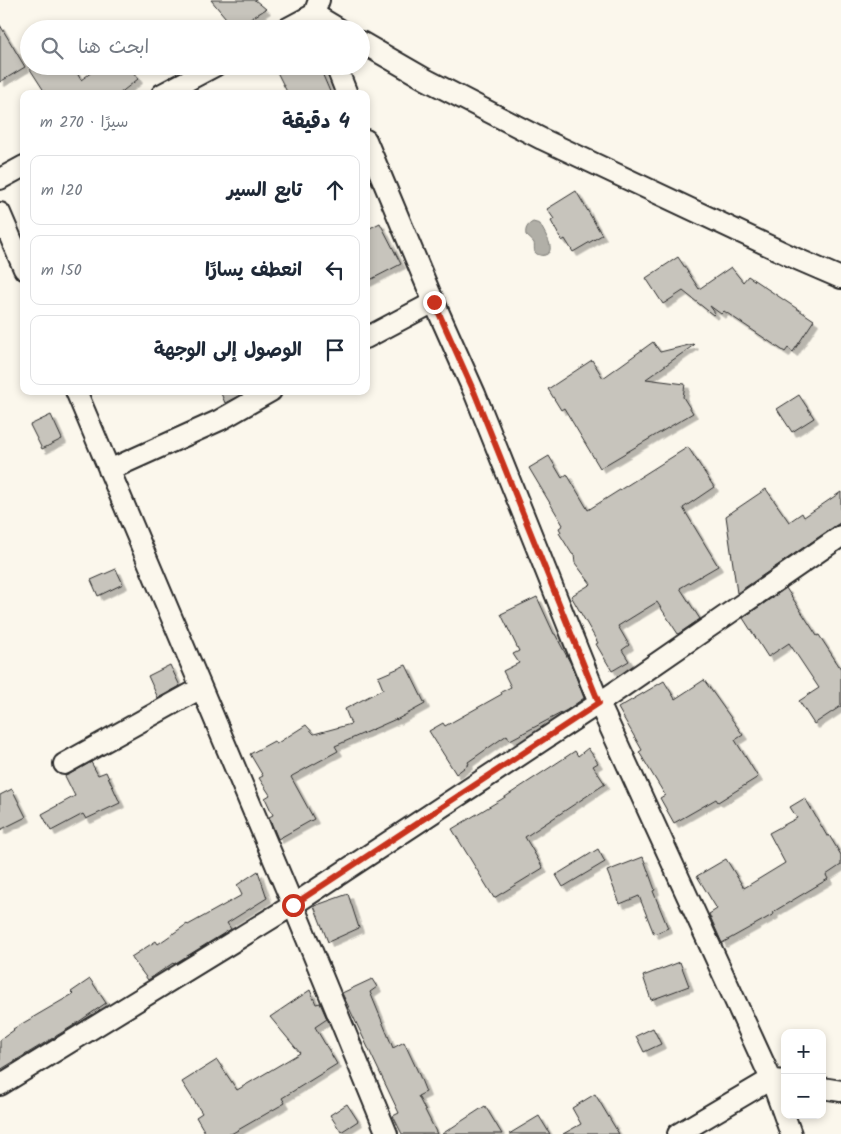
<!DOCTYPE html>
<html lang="ar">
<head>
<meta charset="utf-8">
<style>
	body { margin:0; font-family:Kalam,"Playpen Sans Arabic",sans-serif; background:#f6f6f7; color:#1f2937; direction:rtl }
	.controls { position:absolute; right:15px; bottom:15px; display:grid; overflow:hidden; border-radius:10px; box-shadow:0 2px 8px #0003 }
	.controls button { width:45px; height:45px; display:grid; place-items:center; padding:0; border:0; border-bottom:1px solid #e0e1e3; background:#fff; color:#1f2937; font:25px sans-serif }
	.stop { position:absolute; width:15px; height:15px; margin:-11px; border:4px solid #c8321e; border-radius:50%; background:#fff }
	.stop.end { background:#c8321e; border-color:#fff; box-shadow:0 1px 5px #0008 }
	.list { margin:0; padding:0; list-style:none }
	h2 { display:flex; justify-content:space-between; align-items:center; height:65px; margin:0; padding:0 20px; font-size:21px }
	h2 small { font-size:16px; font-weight:400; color:#747a83 }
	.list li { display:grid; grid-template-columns:32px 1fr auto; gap:15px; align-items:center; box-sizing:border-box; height:70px; margin:0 10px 10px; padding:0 10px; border:1px solid #e0e1e3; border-radius:10px }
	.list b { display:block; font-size:19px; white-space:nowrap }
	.list em { font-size:16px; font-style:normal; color:#747a83 }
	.icon { flex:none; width:28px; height:28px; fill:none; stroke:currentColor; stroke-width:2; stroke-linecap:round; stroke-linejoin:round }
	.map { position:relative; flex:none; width:841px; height:1134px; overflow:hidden; direction:ltr }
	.search { position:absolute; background:#fff; box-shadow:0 2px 8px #0003; left:20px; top:20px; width:350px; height:55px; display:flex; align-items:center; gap:12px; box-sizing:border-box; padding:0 18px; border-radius:28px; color:#747a83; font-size:19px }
	.panel { position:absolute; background:#fff; box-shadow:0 2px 8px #0003; left:20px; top:90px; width:350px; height:305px; border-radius:10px; direction:rtl }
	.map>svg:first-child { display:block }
</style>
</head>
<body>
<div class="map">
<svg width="841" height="1134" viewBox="0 0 841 1134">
	<defs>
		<filter id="shadow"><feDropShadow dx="4.5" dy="4.5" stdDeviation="0" flood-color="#0004"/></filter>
	</defs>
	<rect width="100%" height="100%" fill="#fbf7ec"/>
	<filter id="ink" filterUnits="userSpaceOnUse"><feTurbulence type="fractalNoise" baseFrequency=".02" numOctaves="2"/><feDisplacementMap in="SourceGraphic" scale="10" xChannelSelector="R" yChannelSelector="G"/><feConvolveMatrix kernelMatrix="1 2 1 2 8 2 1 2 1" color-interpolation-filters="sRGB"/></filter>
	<g filter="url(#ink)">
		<path fill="#b1afa7" stroke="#7b7a75" d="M 533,222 L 540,224 C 543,231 558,251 545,255 C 543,256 539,255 537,254 C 533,252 535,247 534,243 C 532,240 528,237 526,235 C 525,229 527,225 533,222 Z"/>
		<path fill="#c7c4bc" stroke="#2b2b2b" filter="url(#shadow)" d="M 211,0 L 255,0 L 266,9 L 235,29 Z
			M 0,25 L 25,67 L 0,82 Z
			M 28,66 L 73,66 L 81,80 L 100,66 L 129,66 L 138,79 L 119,94 L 46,94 Z
			M 274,66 L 319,66 L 331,94 L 288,94 Z
			M 576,191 L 602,235 L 573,252 L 565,239 L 562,241 L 551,221 L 554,219 L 547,209 Z
			M 380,223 L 401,264 L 366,282 L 366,230 Z
			M 678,257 L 699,289 L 731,267 L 743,282 L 748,276 L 814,320 L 793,352 L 788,348 L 785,352 L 724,311 L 721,314 L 710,306 L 715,313 L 713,315 L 683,291 L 663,304 L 646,278 Z
			M 653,342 L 660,352 L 693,344 L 694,345 L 646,379 L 685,384 L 683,397 L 693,413 L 600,468 L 564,408 L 561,410 L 548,389 L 592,360 L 603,378 Z
			M 220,391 L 247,391 L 225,403 Z
			M 799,395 L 814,418 L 792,432 L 777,409 Z
			M 51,415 L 62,439 L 42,449 L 30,425 Z
			M 688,447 L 714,487 L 683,508 L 718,566 L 680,588 L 700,619 L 678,634 L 657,602 L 618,626 L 629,645 L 622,650 L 629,661 L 612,671 L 596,644 L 598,643 L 571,596 L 591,584 L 575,563 L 574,555 L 572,554 L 559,533 L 561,532 L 559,528 L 563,525 L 529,468 L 549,456 L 562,478 L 567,474 L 588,510 Z
			M 766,489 L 789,522 L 802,513 L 804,517 L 841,492 L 841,522 L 737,593 L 726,516 Z
			M 116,569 L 123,584 L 98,596 L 91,580 Z
			M 786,588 L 817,636 L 819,635 L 841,669 L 841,706 L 814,724 L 799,701 L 819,688 L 789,643 L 768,657 L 743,618 Z
			M 537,597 L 554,634 L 555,634 L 571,664 L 584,698 L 567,710 L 510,740 L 507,735 L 468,762 L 469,764 L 456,774 L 429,731 L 443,723 L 445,726 L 502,694 L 501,692 L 511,687 L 503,671 L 519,663 L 513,654 L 519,651 L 501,614 Z
			M 170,665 L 180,686 L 158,698 L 148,676 Z
			M 406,665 L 425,704 L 396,720 L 396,719 L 335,746 L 338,751 L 292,776 L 291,777 L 314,819 L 278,839 L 269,817 L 273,815 L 265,798 L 270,795 L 259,778 L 263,776 L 250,754 L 274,741 L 276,744 L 306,725 L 314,734 L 351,724 L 345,709 L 383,689 L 378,677 Z
			M 704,680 L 743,735 L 735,740 L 758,777 L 718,802 L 716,799 L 674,823 L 660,798 L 665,795 L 639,752 L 642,750 L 618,708 L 664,681 L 675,699 Z
			M 588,748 L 598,763 L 593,766 L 605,784 L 525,837 L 543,868 L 494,898 L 452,829 L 502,799 L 575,751 L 578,756 Z
			M 91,762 L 98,775 L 106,772 L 120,803 L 86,819 L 83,814 L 51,831 L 42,814 L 75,796 L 65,776 L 70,774 Z
			M 12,789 L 26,817 L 0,830 L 0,795 Z
			M 805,798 L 827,836 L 829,835 L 841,855 L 841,865 L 826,875 L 828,879 L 773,912 L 774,914 L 722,943 L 709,914 L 717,909 L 697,876 L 726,859 L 744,888 L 785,863 L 769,833 L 797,818 L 790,807 Z
			M 598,849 L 605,862 L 563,887 L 556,875 Z
			M 643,857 L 655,890 L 653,891 L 668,928 L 654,934 L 639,896 L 620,904 L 607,871 Z
			M 258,871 L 267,898 L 227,923 L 231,929 L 174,964 L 173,963 L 148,980 L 131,957 L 156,941 L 158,944 L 187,924 L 188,925 L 242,895 L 237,885 Z
			M 348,894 L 359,928 L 328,942 L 314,906 Z
			M 680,962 L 689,986 L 651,1000 L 643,976 Z
			M 90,979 L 106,1003 L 71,1027 L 0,1070 L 0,1040 L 14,1030 L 13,1029 L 73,994 L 71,992 Z
			M 372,979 L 377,987 L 370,992 L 393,1048 L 404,1042 L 418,1072 L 426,1092 L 418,1096 L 437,1134 L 402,1134 L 393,1116 L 399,1113 L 342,993 Z
			M 310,990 L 316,1004 L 320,1003 L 327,1019 L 315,1027 L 337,1064 L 282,1098 L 285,1103 L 231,1134 L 206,1134 L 196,1117 L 202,1113 L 182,1082 L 217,1060 L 237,1090 L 300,1053 L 270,1017 Z
			M 653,1028 L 661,1044 L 644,1052 L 636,1036 Z
			M 595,1094 L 619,1134 L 563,1134 L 581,1124 L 572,1108 Z
			M 347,1104 L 358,1121 L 341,1132 L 330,1115 Z
			M 485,1106 L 502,1134 L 442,1134 Z
			M 539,1116 L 550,1134 L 509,1134 Z"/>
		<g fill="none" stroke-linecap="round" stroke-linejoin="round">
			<defs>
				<path id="street" d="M 314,14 L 339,29
					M 286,29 L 314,14 L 319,0
					M 361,42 L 427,80 L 542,139 L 797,259 L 841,278
					M 336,66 L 347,94
					M 162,94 L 215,66
					M 366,140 L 430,293 L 475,394 L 599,703 L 771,1079 L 791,1134
					M 0,179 L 24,166
					M 0,213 L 24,269
					M 366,338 L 434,302
					M 76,391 L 293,905 L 387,1134
					M 109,470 L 220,420 L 271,391
					M 64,764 L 201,688
					M 0,1085 L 293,905 L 599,703 L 841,536
					M 822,1088 L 841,1091
					M 678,1134 L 771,1079 L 783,1081"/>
			</defs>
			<use href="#street" stroke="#2b2b2b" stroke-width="24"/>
			<use href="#street" stroke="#fbf7ec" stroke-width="20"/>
		</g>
	</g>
	<g fill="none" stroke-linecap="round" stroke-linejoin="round" filter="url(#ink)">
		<path stroke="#c8321e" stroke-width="6" d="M 293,905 L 599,703 L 475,394 L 434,302"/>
	</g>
</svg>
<div class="controls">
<button>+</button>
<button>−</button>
</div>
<div class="stop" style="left:293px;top:905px"></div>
<div class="stop end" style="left:434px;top:302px"></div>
<div class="search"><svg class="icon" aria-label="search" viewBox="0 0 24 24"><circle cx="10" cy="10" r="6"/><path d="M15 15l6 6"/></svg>ابحث هنا</div>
<section class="panel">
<h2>4 دقيقة<small>سيرًا · 270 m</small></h2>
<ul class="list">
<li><svg class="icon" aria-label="ahead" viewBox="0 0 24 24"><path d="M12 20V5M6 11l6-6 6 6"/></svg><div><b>تابع السير</b></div><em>120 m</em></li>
<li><svg class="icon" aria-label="left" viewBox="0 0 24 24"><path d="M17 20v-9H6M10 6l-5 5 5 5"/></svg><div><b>انعطف يسارًا</b></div><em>150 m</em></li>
<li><svg class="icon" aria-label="arrive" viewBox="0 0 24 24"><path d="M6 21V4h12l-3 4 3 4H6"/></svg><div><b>الوصول إلى الوجهة</b></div></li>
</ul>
</section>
</div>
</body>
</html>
